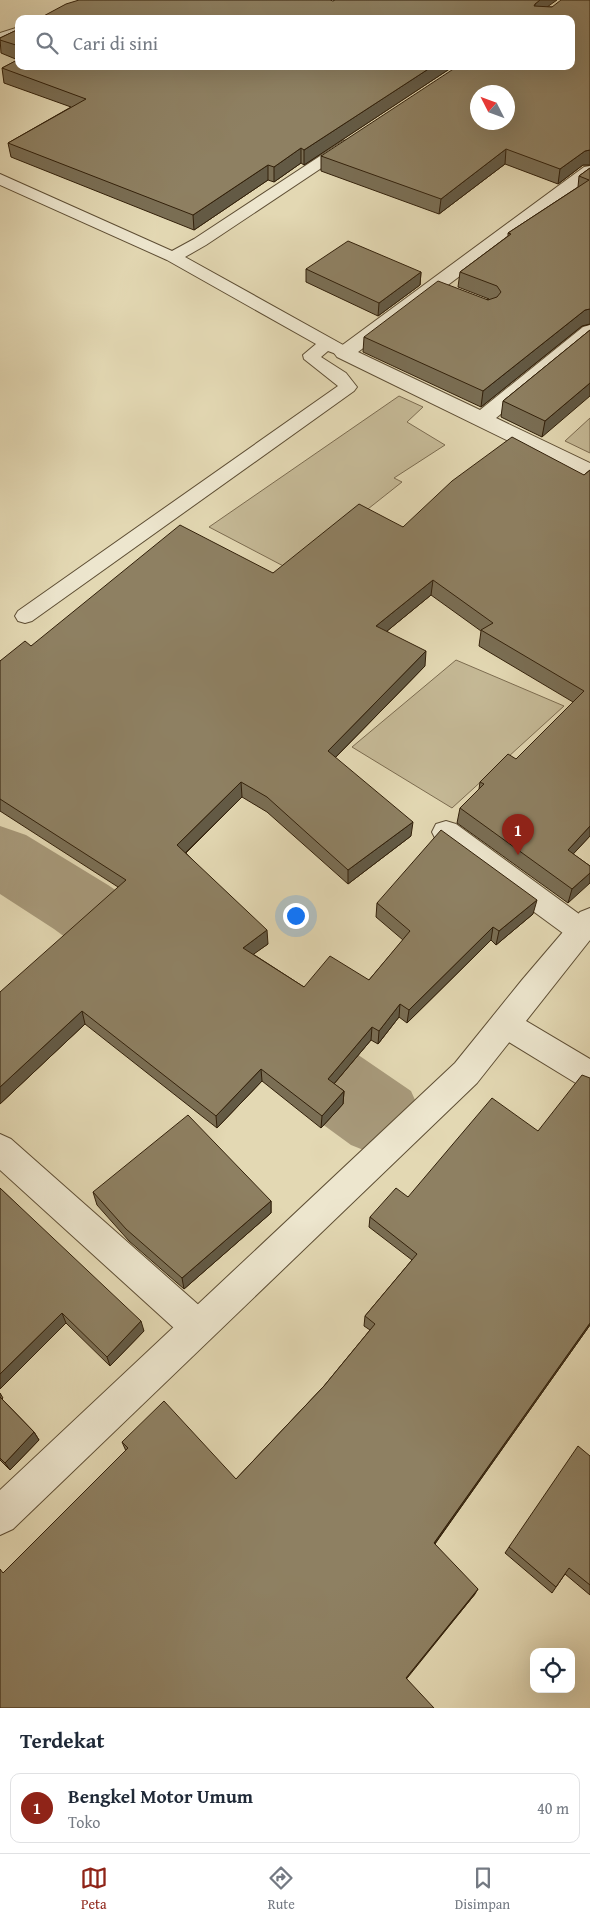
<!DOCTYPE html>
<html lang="id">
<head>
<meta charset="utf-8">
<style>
	body { margin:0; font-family:"Gentium Book Plus",serif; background:#f2f2f3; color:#1f2937 }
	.controls { position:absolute; right:15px; bottom:15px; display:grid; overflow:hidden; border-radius:10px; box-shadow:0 5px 20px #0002 }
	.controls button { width:45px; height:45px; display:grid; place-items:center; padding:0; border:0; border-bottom:1px solid #e0e1e3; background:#fff; color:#1f2937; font:25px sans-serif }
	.compass { position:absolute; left:470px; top:85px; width:45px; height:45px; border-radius:50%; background:#fff; box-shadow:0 5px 20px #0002; rotate:312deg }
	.you { position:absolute; left:295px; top:915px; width:18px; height:18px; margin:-12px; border:4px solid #fff; border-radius:50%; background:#1a73e8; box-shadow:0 0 0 8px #1a73e833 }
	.badge { display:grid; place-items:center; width:32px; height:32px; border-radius:50%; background:#8f2418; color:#fff; font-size:16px; font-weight:700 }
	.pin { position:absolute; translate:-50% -41px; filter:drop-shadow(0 1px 2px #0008) }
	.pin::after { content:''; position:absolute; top:26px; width:18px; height:15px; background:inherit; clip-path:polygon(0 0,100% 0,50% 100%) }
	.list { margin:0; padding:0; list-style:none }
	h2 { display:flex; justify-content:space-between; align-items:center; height:65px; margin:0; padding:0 20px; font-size:21px }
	h2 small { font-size:16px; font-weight:400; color:#747a83 }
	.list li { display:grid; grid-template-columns:32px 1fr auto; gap:15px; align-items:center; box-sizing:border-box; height:70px; margin:0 10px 10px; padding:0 10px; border:1px solid #e0e1e3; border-radius:10px }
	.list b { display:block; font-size:19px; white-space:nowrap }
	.list p { margin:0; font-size:16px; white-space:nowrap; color:#747a83 }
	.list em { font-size:16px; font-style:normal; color:#747a83 }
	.icon { flex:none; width:28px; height:28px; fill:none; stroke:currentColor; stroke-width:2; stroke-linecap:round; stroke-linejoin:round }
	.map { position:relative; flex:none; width:590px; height:1708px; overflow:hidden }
	.search { position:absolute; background:#fff; box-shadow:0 5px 20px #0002; left:15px; right:15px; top:15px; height:55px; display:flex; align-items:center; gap:12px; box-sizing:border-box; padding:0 18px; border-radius:10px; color:#747a83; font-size:19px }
	.sheet { height:145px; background:#fff }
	nav { display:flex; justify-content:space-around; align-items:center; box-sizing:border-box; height:70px; border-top:1px solid #e0e1e3; background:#fff; font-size:14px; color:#747a83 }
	nav a { display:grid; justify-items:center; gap:2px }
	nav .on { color:#8f2418 }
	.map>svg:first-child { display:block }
</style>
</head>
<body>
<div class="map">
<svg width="590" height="1708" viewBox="0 0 590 1708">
	<rect width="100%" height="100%" fill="#e3d8b3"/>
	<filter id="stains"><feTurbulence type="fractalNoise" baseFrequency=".004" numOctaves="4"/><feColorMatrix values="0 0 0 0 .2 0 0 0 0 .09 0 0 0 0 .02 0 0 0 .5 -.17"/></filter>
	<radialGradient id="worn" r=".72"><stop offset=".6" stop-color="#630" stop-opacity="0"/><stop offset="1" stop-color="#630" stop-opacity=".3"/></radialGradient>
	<path fill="#c5b996" stroke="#7c6c50" d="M 399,396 L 423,407 L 407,422 L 445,445 L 394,478 L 402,482 L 291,570 L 209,527 Z
		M 590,418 L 590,453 L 565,441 Z
		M 456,660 L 564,706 L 452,808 L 352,747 Z"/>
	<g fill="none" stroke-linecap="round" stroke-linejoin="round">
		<path fill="#a7997a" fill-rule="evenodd" d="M 0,826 L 26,835 L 108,885 L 201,948 L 212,972 L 201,996 L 173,1005 L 145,996 L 54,929 L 0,894 Z
			M 262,999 L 291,1009 L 411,1091 L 423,1118 L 411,1145 L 381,1157 L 351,1145 L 233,1059 L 222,1034 L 233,1009 Z"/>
		<defs>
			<path id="service" d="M 326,0 L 339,0 C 336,5 333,5 327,4 Z
				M 19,27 L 19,36 L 0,42 L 0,33 Z
				M 348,140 L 353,141 L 355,144 L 353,147 L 206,245 L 185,257 L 345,346 L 348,350 L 345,354 L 339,355 L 328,351 L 321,357 L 346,373 L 357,387 L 354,391 L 32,621 L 25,623 L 18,621 L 15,616 L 18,611 L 338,386 L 304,359 L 303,355 L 316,344 L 167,260 L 0,185 L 0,174 L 172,251 L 194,239 L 343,141 Z"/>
			<path id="minor" d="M 590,166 L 590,179 L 358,352 L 480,410 L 583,327 L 590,325 L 590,341 L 496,418 L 590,463 L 590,479 L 582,477 L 337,357 L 334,353 L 337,349 L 584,167 Z
				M 446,821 L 456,824 L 590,922 L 590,940 L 581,943 L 571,939 L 436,840 L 432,832 L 436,824 Z
				M 505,1011 L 516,1015 L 590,1059 L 590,1089 L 579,1085 L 494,1033 L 490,1024 L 494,1015 Z
				M 0,1134 L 11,1139 L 210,1315 L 215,1327 L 210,1339 L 198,1344 L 186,1339 L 0,1170 Z"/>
			<path id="tertiary" d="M 590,908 L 590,940 L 477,1083 L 13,1529 L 0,1535 L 0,1490 L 455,1063 L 522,980 L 580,912 Z"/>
		</defs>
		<use href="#service" stroke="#5e4e34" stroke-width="2"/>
		<use href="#minor" stroke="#5e4e34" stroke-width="2"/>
		<use href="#tertiary" stroke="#5e4e34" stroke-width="2"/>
		<use href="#service" fill="#ede6ce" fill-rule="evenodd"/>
		<use href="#minor" fill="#ede6ce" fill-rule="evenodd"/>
		<use href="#tertiary" fill="#ede6ce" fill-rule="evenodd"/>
	</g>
	<path fill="#7a6e54" stroke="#32200a" d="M 590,0 L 590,165 L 583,165 L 558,184 L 505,164 L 439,214 L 321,171 L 321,156 L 571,66 L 333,1 L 552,7 Z
		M 19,29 L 19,66 L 454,66 L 304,165 L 301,163 L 274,182 L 268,180 L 194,230 L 11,157 L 8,143 L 71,107 L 4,83 L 2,68 L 18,60 L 1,53 L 0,38 Z
		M 590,168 L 590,324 L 582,326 L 481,407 L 363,352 L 364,337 L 489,299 L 458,287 L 460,272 L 508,236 L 508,233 L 578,187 L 579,176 Z
		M 306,269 L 421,272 L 420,285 L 378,316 L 306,282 Z
		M 590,330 L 542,437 L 501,417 L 503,401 Z
		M 590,470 L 590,836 L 573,854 L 590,866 L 568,903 L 457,823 L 460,808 L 479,789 L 480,782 L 516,759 L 573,702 L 479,646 L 481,631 L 431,595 L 387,631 L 425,666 L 335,758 L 411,836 L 348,884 L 267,812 L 242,797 L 186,853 L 268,944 L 253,954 L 304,987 L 369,980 L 403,940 L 376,917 L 377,903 L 533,914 L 496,945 L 491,940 L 407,1023 L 399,1017 L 378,1044 L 371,1040 L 334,1084 L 344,1091 L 343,1104 L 321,1128 L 262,1081 L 217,1128 L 85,1024 L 0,1104 L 118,887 L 0,811 L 0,661 L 31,646 L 273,573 L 403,527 L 584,475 Z
		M 590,1078 L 590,1325 L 435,1544 L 475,1594 L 406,1678 L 4,1573 L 126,1451 L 122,1442 L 236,1479 L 324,1386 L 370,1330 L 364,1326 L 365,1316 L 412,1260 L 369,1227 L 370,1217 L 408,1197 L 538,1131 Z
		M 0,1188 L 144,1331 L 110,1366 L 66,1323 L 0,1389 Z
		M 93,1192 L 271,1201 L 271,1213 L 184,1289 L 129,1241 L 97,1205 Z
		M 0,1393 L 3,1398 L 2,1399 L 34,1432 L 39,1440 L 10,1470 L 0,1460 Z
		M 590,1456 L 590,1595 L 565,1574 L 552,1593 L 505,1553 L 509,1547 Z"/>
	<path fill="#635a45" stroke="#32200a" d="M 540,0 L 557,0 L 533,17 L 535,4 Z
		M 433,66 L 454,66 L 304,165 L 304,150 Z
		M 301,148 L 301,163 L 274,182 L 274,167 Z
		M 506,149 L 505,164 L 439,214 L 441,199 Z
		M 590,150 L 590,165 L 583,165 L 558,184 L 560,169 L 585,151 Z
		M 268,165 L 268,180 L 194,230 L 193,215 Z
		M 421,272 L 420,285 L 378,316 L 379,303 Z
		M 590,309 L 590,324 L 582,326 L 481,407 L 483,391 L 585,310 Z
		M 590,383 L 590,396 L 542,437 L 545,421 Z
		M 433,580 L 431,595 L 375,641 L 376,626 Z
		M 426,651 L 425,666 L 327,766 L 328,751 Z
		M 241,782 L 242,797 L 179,859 L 177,845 Z
		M 413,822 L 411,836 L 348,884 L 348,870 Z
		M 590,826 L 590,836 L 564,864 L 568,850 Z
		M 590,873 L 590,883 L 568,903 L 572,889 Z
		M 537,900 L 533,914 L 496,945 L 499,931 Z
		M 493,927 L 491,940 L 407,1023 L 409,1010 Z
		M 267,930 L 268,944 L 244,961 L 243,948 Z
		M 400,1004 L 399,1017 L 378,1044 L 379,1031 Z
		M 82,1011 L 85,1024 L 0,1104 L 0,1087 Z
		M 372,1027 L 371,1040 L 327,1092 L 328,1079 Z
		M 261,1069 L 262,1081 L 217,1128 L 216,1116 Z
		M 344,1091 L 343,1104 L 321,1128 L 322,1116 Z
		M 271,1201 L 271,1213 L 184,1289 L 182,1278 Z
		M 62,1313 L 66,1323 L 0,1389 L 0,1374 Z
		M 141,1321 L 144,1331 L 110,1366 L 107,1357 Z
		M 590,1323 L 590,1325 L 431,1549 L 434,1543 Z
		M 34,1432 L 39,1440 L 10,1470 L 5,1463 Z
		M 478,1589 L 475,1594 L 404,1682 L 406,1678 Z"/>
	<path fill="#8e8062" stroke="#32200a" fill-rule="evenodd" d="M 79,0 L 330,0 L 333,1 L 335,0 L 540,0 L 535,4 L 534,6 L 552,7 L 561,0 L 590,0 L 590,150 L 585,151 L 560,169 L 506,149 L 441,199 L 321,156 L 458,66 L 571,66 L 571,19 L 38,19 L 66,4 ZM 478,92 L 508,92 L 508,122 L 478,122 Z
		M 19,29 L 19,46 L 0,40 L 0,38 Z
		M 19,59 L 19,66 L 433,66 L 304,150 L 301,148 L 274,167 L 268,165 L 193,215 L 8,143 L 86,99 L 2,68 Z
		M 590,168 L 590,309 L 585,310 L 483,391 L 364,337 L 438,281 L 488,300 L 497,297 L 501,292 L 497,286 L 460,272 L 511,234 L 508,233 L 589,180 L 579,176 Z
		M 348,241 L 421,272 L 379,303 L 306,269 Z
		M 590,330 L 590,383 L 545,421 L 503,401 Z
		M 512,437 L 584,475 L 590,470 L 590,826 L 568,850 L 590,866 L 590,873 L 572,889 L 460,808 L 484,784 L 480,782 L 508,754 L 516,759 L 584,691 L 481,630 L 493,623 L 433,580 L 376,626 L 426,651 L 328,751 L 413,822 L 348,870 L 267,797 L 241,782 L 177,845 L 267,930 L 243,948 L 304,987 L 330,956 L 369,980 L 410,931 L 377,903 L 441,830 L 537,900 L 499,931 L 493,927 L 409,1010 L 400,1004 L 379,1031 L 372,1027 L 328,1079 L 344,1091 L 322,1116 L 261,1069 L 216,1116 L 82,1011 L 0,1087 L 0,992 L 126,880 L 0,799 L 0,661 L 25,641 L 31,646 L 180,525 L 273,573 L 359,504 L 403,527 L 452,481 Z
		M 582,1075 L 590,1078 L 590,1323 L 434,1543 L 478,1589 L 406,1678 L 434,1708 L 0,1708 L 0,1569 L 3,1573 L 128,1448 L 122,1442 L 164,1401 L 236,1479 L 324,1386 L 375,1324 L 365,1316 L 417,1254 L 370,1217 L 396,1188 L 408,1197 L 492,1098 L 538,1131 Z
		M 188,1115 L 271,1201 L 182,1278 L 126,1229 L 93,1192 Z
		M 0,1188 L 141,1321 L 107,1357 L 62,1313 L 0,1374 Z
		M 0,1397 L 34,1432 L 5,1463 L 0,1458 Z
		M 578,1446 L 590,1456 L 590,1585 L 569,1568 L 556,1587 L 509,1547 Z"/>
	<rect width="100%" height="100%" filter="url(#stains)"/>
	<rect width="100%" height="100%" fill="url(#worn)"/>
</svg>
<div class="controls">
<button><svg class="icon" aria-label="locate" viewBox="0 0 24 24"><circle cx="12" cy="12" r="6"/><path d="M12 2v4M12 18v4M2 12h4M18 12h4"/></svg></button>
</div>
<svg class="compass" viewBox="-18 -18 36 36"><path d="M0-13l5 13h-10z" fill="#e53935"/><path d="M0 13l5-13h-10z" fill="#747a83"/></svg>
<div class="you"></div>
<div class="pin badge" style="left:518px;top:855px">1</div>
<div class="search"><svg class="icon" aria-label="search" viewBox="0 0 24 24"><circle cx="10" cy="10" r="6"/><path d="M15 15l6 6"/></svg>Cari di sini</div>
</div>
<section class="sheet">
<h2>Terdekat<small></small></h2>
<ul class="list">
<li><span class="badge">1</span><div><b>Bengkel Motor Umum</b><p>Toko</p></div><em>40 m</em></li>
</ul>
</section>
<nav>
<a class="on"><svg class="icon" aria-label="map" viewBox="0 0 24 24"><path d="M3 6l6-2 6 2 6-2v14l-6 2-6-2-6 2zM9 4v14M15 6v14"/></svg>Peta</a>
<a><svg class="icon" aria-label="directions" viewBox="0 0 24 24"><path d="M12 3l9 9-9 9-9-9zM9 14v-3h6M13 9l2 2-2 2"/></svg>Rute</a>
<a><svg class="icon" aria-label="saved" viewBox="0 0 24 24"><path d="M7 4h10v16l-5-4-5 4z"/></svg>Disimpan</a>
</nav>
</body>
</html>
